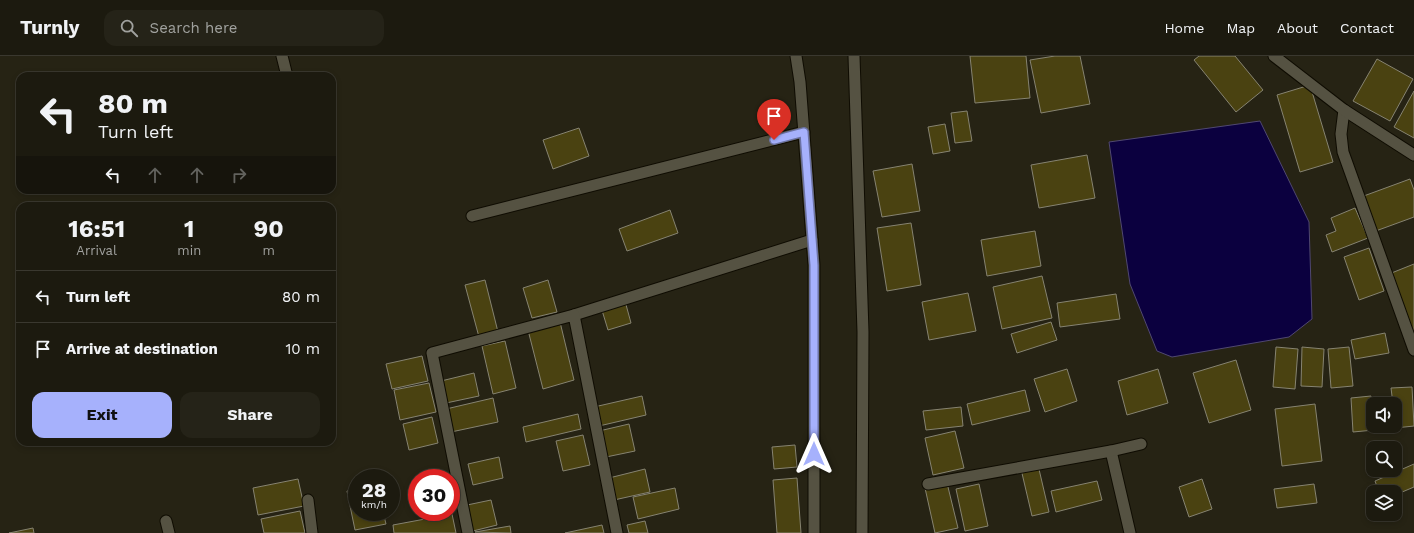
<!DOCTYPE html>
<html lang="en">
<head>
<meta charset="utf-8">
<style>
  :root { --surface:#1c1a0f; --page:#252318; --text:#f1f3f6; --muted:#a0a19e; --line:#3a382f; --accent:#a6b1fc }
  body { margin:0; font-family:"Work Sans",sans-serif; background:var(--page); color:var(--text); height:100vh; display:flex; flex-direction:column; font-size:15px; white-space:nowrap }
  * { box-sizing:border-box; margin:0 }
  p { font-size:13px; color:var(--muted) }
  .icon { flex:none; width:22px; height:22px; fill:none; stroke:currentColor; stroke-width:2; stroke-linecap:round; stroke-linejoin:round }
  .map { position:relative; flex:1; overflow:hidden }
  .drawer { position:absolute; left:16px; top:146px; width:320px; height:244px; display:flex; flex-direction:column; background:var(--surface); border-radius:12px; box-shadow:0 2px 6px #0003,0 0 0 1px var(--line) }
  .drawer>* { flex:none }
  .hud { position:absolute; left:16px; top:16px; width:320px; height:122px; border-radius:12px; box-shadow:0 2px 6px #0003,0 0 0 1px var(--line); background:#1c1a0f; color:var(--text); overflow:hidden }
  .fabs { position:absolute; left:1366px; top:341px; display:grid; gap:8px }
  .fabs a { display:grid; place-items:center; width:36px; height:36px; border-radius:8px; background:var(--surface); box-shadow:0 2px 6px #0003,0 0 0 1px var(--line); font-size:20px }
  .speed { position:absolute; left:348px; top:413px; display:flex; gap:8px; font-size:20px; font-weight:700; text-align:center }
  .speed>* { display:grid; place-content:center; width:52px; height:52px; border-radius:50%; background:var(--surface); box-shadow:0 2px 6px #0003,0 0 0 1px var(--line); line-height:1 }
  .speed small { font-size:10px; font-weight:400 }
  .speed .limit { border:6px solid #d22; background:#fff; color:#111 }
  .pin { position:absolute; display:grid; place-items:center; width:34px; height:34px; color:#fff; margin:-41px -17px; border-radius:50% 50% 50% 0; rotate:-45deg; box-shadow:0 0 4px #0007 }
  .pin .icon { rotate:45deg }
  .me { position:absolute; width:44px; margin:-22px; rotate:0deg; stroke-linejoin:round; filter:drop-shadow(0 0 3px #0008) }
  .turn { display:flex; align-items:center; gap:14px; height:84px; padding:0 16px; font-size:18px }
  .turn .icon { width:52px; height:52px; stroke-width:2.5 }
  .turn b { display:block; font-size:28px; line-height:34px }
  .lanes { display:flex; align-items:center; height:38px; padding:0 16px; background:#0003; justify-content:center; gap:20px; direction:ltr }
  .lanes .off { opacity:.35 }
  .eta { display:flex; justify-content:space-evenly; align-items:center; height:68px; text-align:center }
  .eta b { font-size:24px; font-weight:700; line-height:28px }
  .action { display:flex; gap:8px; margin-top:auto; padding:8px 16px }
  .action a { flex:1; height:46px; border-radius:12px; background:var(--accent); color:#111; font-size:16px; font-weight:700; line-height:46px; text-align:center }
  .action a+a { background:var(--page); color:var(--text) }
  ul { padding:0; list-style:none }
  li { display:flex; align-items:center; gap:12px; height:52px; padding:0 16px; border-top:1px solid var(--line) }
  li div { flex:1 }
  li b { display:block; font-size:15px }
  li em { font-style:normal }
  header { display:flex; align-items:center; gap:24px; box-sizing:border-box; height:56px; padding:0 20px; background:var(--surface); border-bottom:1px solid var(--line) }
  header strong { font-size:19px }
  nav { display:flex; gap:22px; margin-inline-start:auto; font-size:14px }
  .search { width:280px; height:36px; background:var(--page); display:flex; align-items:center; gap:10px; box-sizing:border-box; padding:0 14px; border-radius:12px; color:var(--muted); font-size:15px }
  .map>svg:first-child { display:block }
  .water { fill:#0b003f; stroke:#504871 }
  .building { fill:#4a4211; stroke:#868371 }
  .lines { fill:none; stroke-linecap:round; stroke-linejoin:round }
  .minor-casing { stroke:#0f0c02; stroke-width:13 }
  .tertiary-casing { stroke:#0f0c02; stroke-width:13 }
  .minor { stroke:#555242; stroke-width:11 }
  .tertiary { stroke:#555242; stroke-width:11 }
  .route-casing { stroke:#6c73a4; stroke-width:10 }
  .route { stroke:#a6b1fc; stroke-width:7 }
</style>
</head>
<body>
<header>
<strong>Turnly</strong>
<div class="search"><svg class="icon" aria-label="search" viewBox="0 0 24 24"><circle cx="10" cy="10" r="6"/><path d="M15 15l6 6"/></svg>Search here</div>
<nav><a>Home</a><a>Map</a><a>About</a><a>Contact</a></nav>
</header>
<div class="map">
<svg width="1414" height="477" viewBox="0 0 1414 477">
  <rect width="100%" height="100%" fill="#262314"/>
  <!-- water -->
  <path class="water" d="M 1260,65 L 1309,166 L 1312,263 L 1289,281 L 1172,301 L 1157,295 L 1130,228 L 1109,86 Z"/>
  <!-- building -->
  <g class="building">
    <path d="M 970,0 L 1026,0 L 1030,42 L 975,47 Z"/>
    <path d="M 1055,0 L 1080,0 L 1090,48 L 1041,57 L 1030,4 Z"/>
    <path d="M 1199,0 L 1235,0 L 1263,34 L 1236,56 L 1194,4 Z"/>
    <path d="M 1377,3 L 1413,23 L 1390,65 L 1353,45 Z"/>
    <path d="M 1310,29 L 1333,106 L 1300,116 L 1277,39 Z"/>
    <path d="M 1414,35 L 1414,82 L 1394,71 Z"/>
    <path d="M 967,55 L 972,85 L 955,87 L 951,57 Z"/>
    <path d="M 945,68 L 950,95 L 933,98 L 928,71 Z"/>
    <path d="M 579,72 L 589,100 L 553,113 L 543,84 Z"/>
    <path d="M 1087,99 L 1095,142 L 1039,152 L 1031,109 Z"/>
    <path d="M 912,108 L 920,155 L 882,161 L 873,115 Z"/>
    <path d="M 1410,123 L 1414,134 L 1414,161 L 1373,176 L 1361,141 Z"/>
    <path d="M 1355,152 L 1368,182 L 1332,196 L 1326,179 L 1336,175 L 1331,162 Z"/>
    <path d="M 670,154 L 678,177 L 627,195 L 619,173 Z"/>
    <path d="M 911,167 L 921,229 L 887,235 L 877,172 Z"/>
    <path d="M 1035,175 L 1041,210 L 987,220 L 981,184 Z"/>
    <path d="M 1369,192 L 1384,235 L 1359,244 L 1344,201 Z"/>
    <path d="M 1414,208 L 1414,281 L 1389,218 Z"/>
    <path d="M 1042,220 L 1052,262 L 1002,273 L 993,231 Z"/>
    <path d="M 485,224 L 498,276 L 479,281 L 465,229 Z"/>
    <path d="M 548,224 L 557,256 L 532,262 L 523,232 Z"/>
    <path d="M 968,237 L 976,275 L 929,284 L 922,246 Z"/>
    <path d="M 1116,238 L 1120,263 L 1060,271 L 1057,247 Z"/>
    <path d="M 625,245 L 631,267 L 608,274 L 601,251 Z"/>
    <path d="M 560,266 L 574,324 L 543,333 L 528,274 Z"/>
    <path d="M 1051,266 L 1057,284 L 1017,297 L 1011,278 Z"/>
    <path d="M 1385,277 L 1389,297 L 1355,303 L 1351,284 Z"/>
    <path d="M 505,285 L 516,332 L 493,338 L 482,290 Z"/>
    <path d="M 1276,291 L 1298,293 L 1295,333 L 1273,331 Z"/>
    <path d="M 1302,291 L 1324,293 L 1322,331 L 1301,330 Z"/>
    <path d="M 1349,291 L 1353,330 L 1331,332 L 1328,293 Z"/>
    <path d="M 422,300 L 428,325 L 392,333 L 386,308 Z"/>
    <path d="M 1236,304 L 1251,354 L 1209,367 L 1193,317 Z"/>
    <path d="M 1067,313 L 1077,345 L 1045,356 L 1034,323 Z"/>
    <path d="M 1158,313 L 1168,347 L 1127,359 L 1118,325 Z"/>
    <path d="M 474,317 L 479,340 L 446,347 L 441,325 Z"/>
    <path d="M 429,327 L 436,356 L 400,364 L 394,334 Z"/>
    <path d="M 1412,331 L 1414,370 L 1395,372 L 1395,348 L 1393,348 L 1391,332 Z"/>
    <path d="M 1025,334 L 1030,355 L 972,369 L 967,348 Z"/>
    <path d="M 642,340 L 646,359 L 599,370 L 594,351 Z"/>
    <path d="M 1371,340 L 1374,374 L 1353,376 L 1351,342 Z"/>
    <path d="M 493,342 L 498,366 L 451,376 L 446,353 Z"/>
    <path d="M 1315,348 L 1322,405 L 1282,410 L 1275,353 Z"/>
    <path d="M 961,351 L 963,370 L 926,374 L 923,355 Z"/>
    <path d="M 578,358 L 581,373 L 526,386 L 523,371 Z"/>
    <path d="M 432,361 L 438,387 L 409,394 L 403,368 Z"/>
    <path d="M 629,368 L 635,395 L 606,401 L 599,375 Z"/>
    <path d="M 955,375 L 964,412 L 933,419 L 925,382 Z"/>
    <path d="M 583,379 L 590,409 L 563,415 L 556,385 Z"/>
    <path d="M 795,389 L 797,411 L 774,413 L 772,391 Z"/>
    <path d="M 499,401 L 503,422 L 473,429 L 468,408 Z"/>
    <path d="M 1414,408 L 1414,431 L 1395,439 L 1395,436 L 1379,436 L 1375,425 Z"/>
    <path d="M 1038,409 L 1049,456 L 1032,460 L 1021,413 Z"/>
    <path d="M 645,413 L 650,436 L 614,444 L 609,422 Z"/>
    <path d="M 797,422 L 801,477 L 777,477 L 773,424 Z"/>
    <path d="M 298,423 L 304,450 L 258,459 L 253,432 Z"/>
    <path d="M 1202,423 L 1212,453 L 1189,461 L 1179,431 Z"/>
    <path d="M 1097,425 L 1102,444 L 1056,456 L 1051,435 Z"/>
    <path d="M 947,427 L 958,472 L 935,477 L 925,432 Z"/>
    <path d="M 979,428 L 988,470 L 965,475 L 956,433 Z"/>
    <path d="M 1314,428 L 1317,447 L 1277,452 L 1274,433 Z"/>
    <path d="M 675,432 L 679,453 L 638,463 L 633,441 Z"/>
    <path d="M 357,433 L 357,456 L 383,456 L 386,468 L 355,474 L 347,435 Z"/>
    <path d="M 491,444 L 497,469 L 473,475 L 467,449 Z"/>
    <path d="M 300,455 L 305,477 L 264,477 L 261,463 Z"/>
    <path d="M 452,458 L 456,477 L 394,477 L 393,469 Z"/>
    <path d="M 645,465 L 648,477 L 629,477 L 627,469 Z"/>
    <path d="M 602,469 L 604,477 L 565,477 Z"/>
    <path d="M 510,470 L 511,477 L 475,476 Z"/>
    <path d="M 33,472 L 34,477 L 9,477 Z"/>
  </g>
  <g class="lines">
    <!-- minor casing -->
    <g class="minor-casing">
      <g id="minor">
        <path d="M 282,0 L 287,20"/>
        <path d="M 796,0 L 800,26 L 814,209 L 814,477"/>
        <path d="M 854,0 L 863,276 L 862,477"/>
        <path d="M 1344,54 L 1341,78 L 1343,96 L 1414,294"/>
        <path d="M 472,160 L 804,76"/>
        <path d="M 574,259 L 812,184"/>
        <path d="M 1111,395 L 1130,477"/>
        <path d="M 928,428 L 1111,395 L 1141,388"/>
        <path d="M 308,444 L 312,477"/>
        <path d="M 166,465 L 169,477"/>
        <path d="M 468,477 L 432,297 L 574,259 L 617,477"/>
      </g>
    </g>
    <!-- tertiary casing -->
    <g class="tertiary-casing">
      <path id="tertiary" d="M 1274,0 L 1344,54 L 1414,99"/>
    </g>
    <!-- minor -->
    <use href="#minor" class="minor"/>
    <!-- tertiary -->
    <use href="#tertiary" class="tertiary"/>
  </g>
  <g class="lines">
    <!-- route casing -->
    <g class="route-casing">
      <path id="route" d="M 774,84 L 804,76 L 814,209 L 814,398"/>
    </g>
    <!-- route -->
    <use href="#route" class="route"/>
  </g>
</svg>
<div class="fabs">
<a><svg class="icon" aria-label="sound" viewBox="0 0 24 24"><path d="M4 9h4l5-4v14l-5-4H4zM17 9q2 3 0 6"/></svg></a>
<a><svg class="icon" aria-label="search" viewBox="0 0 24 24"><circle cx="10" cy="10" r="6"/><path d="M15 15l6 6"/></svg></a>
<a><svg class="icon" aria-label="layers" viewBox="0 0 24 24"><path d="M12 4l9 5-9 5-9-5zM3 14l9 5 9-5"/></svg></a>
</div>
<div class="speed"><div>28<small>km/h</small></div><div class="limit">30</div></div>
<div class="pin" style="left:774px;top:84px;background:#d93025"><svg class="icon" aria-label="arrive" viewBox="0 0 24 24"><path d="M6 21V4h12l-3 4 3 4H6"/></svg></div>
<svg class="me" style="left:814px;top:398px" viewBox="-20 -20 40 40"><path d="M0-17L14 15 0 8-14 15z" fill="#a6b1fc" stroke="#fff" stroke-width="4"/></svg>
<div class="hud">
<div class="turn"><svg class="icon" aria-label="left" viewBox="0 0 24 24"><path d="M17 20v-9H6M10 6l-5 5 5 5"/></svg><div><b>80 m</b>Turn left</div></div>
<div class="lanes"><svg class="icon" aria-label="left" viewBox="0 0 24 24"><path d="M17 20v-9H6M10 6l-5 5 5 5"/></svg><svg class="icon off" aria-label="ahead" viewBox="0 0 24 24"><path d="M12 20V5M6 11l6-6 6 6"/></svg><svg class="icon off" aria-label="ahead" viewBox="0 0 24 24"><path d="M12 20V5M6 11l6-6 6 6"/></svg><svg class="icon off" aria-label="right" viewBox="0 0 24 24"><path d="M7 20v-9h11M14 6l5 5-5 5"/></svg></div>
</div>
<section class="drawer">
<div class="eta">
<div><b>16:51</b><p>Arrival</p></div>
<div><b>1</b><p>min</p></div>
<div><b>90</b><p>m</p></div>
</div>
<ul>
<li><svg class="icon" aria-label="left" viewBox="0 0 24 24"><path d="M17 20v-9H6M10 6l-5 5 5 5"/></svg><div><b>Turn left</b></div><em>80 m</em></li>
<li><svg class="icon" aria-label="arrive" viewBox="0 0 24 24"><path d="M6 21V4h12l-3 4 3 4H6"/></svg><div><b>Arrive at destination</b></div><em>10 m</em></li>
</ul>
<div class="action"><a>Exit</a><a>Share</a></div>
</section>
</div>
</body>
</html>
